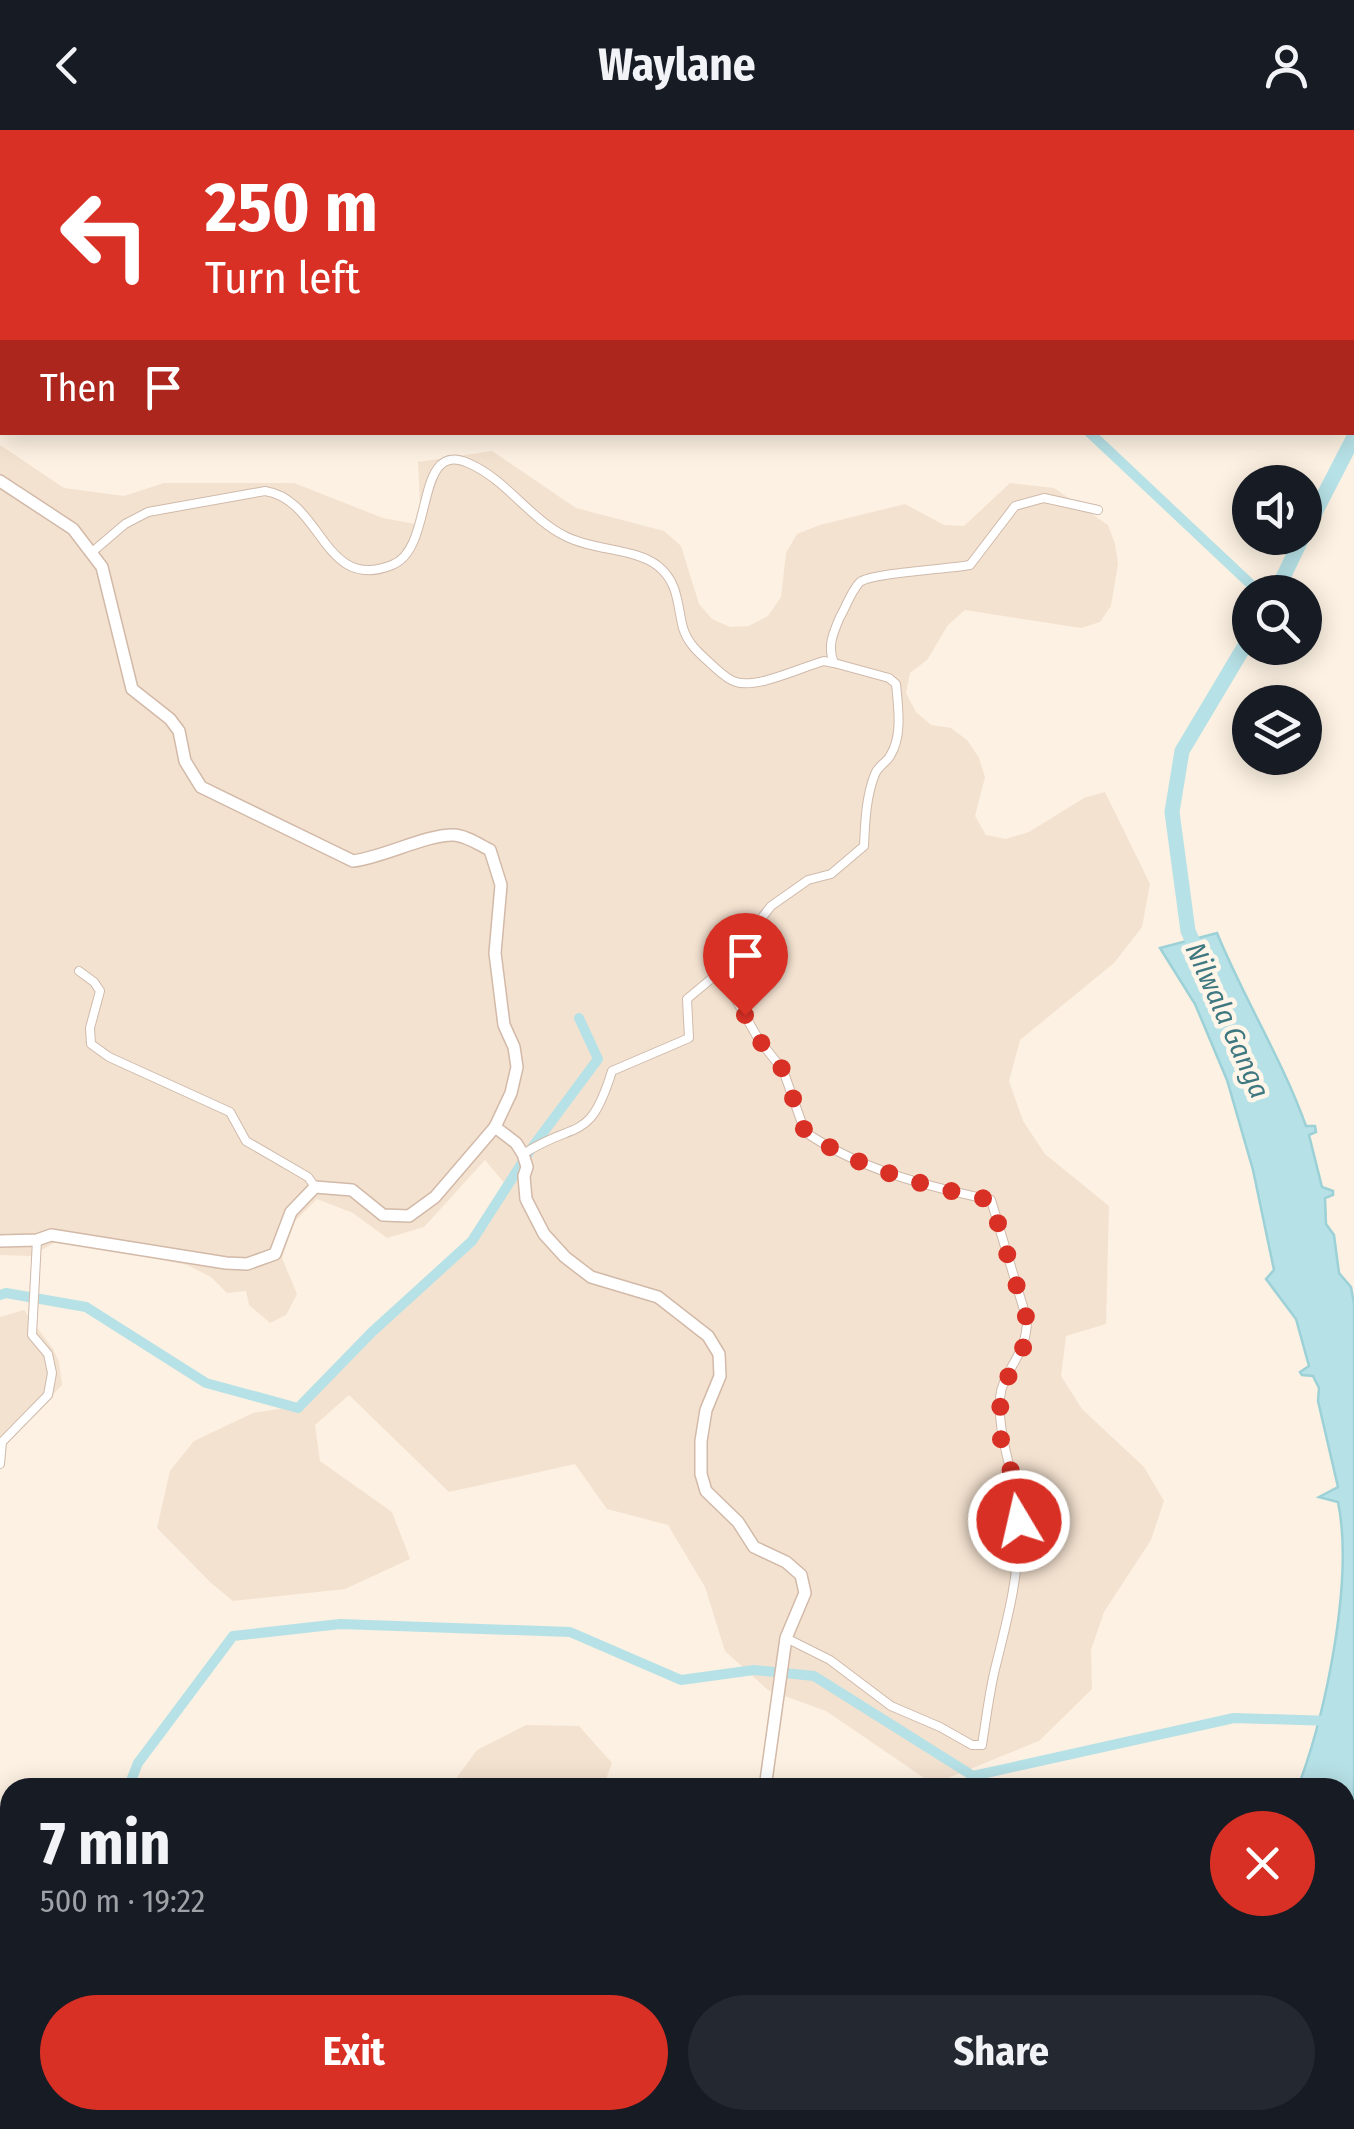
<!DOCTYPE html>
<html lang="en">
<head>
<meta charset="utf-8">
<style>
  :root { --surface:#171b24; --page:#242831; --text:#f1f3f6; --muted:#9ea1a6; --accent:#d93025 }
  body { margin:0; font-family:"Fira Sans Condensed",sans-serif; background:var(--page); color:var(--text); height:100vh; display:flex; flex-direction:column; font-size:38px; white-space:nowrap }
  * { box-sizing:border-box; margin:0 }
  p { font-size:32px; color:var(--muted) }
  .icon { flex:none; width:55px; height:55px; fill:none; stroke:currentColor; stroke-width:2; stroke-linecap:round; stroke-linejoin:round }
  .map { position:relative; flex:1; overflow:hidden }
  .side { position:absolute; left:0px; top:1648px; width:1355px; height:352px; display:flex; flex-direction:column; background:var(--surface); border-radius:30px 30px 0 0; box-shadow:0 5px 25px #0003 }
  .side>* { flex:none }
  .top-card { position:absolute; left:0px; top:0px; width:1355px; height:305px; box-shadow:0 5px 25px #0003; background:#d93025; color:#fff; overflow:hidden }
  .buttons { position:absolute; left:1232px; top:335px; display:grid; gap:20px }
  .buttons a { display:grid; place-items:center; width:90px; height:90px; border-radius:50%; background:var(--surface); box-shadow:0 5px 25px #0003; font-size:50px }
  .pin { position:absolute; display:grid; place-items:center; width:85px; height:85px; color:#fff; margin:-102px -42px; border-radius:50% 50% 50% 0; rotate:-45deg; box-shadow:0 0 10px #0007 }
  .pin .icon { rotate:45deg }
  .me { position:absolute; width:110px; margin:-55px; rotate:351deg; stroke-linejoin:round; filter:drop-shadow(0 0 8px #0008) }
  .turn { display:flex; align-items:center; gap:35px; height:210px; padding:0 40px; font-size:45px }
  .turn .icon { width:130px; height:130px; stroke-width:2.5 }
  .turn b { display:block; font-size:70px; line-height:85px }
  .then { display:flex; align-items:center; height:95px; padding:0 40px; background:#0003; gap:20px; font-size:38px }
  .round { display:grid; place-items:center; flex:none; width:105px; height:105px; border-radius:52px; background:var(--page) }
  .overview { display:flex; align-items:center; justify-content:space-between; height:170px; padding:0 40px }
  h1 { font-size:60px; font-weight:700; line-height:75px }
  .button { display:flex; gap:20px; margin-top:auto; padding:20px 40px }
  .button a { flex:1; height:115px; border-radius:60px; background:var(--accent); color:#fff; font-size:40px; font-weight:700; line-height:115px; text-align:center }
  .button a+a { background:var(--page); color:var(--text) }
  header { display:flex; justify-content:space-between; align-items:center; height:130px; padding:0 40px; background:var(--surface); font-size:45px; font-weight:700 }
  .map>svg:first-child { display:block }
  .residential { fill:#f4e2d0 }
  .water { fill:#b6e1e6; stroke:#9cd1d7; stroke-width:2.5 }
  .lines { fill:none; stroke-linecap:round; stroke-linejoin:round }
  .canal { stroke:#b6e1e6; stroke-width:10 }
  .river { stroke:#b6e1e6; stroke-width:15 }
  .street-casing { stroke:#cfbaab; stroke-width:10 }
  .secondary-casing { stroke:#d2b9a8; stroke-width:14 }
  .highway-casing { stroke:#d8d0cc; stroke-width:18 }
  .street { stroke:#fff; stroke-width:8 }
  .secondary { stroke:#fff; stroke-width:11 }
  .highway { stroke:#f7ad98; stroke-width:15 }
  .highway-bridge-casing { stroke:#d8d0cc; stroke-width:18; stroke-linecap:butt }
  .highway-bridge { stroke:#f7ad98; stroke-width:15 }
  .route { stroke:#d93025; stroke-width:18; stroke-dasharray:0 32.4 }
  .labels { text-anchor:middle; stroke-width:9; stroke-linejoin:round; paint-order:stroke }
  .water-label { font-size:28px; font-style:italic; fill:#3f7880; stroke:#fff5e8 }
</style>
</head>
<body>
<header><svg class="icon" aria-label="back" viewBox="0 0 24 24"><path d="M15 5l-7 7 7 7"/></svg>Waylane<svg class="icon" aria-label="person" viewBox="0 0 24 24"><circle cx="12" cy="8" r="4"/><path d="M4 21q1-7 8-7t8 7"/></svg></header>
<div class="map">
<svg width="1354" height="1999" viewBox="0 0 1354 1999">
  <rect width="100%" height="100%" fill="#fcf1e2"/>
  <!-- residential -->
  <g class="residential">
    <path d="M 0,0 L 210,0 L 2,2 L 0,108 Z"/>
    <path d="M 0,315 L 64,358 L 124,366 L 164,353 L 294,353 L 383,388 L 421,395 L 418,332 L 492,321 L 576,378 L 664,401 L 681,416 L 699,474 L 712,489 L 730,497 L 749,496 L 768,486 L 781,467 L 786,423 L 797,404 L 820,395 L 905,374 L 944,395 L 964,396 L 1010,353 L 1054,358 L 1108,395 L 1115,414 L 1118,434 L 1111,476 L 1100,492 L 1081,498 L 965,480 L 948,495 L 927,530 L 910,543 L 906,563 L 916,582 L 931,595 L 951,598 L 967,610 L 979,628 L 985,647 L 975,686 L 986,705 L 1006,709 L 1029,702 L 1084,668 L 1105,662 L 1150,754 L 1142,797 L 1114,833 L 1020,910 L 1009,951 L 1023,991 L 1045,1024 L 1109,1076 L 1106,1194 L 1066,1206 L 1061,1246 L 1082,1279 L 1144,1337 L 1164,1371 L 1151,1410 L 1104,1482 L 1091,1520 L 1092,1559 L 1039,1611 L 933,1654 L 826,1581 L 768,1560 L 725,1521 L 705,1457 L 668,1395 L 607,1379 L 575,1334 L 449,1362 L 349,1265 L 315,1295 L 320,1331 L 392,1382 L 410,1429 L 345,1459 L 233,1471 L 211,1453 L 157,1398 L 170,1341 L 194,1311 L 253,1283 L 298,1276 L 370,1200 L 467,1109 L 505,1054 L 485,1030 L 424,1097 L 387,1108 L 353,1083 L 317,1069 L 294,1092 L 282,1128 L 297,1164 L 286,1185 L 270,1193 L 249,1175 L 246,1161 L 227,1163 L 211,1147 L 187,1135 L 62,1109 L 30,1126 L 0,1125 Z"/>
    <path d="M 24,1180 L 53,1219 L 59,1232 L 62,1255 L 0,1321 L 0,1187 Z"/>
    <path d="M 526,1595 L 579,1596 L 612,1633 L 603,1657 L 450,1657 L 477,1620 Z"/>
    <path d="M 243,1990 L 381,1990 L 378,1999 L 247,1999 Z"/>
    <path d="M 546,1990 L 861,1990 L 866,1999 L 532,1999 Z"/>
    <path d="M 1098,1990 L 1298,1990 L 1305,1999 L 1073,1999 Z"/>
  </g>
  <!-- water -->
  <g class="water">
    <path d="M 1217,803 C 1244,869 1282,929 1306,996 L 1315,996 L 1316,1002 L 1309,1005 L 1322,1057 L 1333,1061 L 1333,1065 L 1325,1068 L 1326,1094 L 1334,1105 L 1339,1143 L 1351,1157 L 1354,1174 L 1354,1696 L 1345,1719 L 1345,1658 L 1298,1657 C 1326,1583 1354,1449 1338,1372 L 1319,1367 L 1338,1357 L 1318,1271 L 1319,1258 L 1313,1246 L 1302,1245 L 1300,1242 L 1309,1236 L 1296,1189 L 1266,1149 L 1274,1140 L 1253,1040 L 1227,950 L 1195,874 L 1160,818 Z"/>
    <path d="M 1345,1950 L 1354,1962 L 1354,1999 L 1315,1999 L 1309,1990 L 1345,1990 Z"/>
  </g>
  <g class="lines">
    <!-- canal -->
    <g class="canal">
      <path d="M 843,0 L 847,2"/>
      <path d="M 490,2 L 497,0"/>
      <path d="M 0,114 L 2,113"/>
      <path d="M 1089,302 L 1259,462"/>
      <path d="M 0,1165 L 6,1163 L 86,1177 L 206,1253 L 298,1278 L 372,1202 L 472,1111 L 531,1019 L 598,929 L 579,888"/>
      <path d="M 128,1658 L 138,1633 L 233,1506 L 340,1494 L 570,1502 L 681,1550 L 754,1540 L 814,1546 L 973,1646 L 1234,1588 L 1332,1591"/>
      <path d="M 0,1699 L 10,1698"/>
    </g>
    <!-- river -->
    <g class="river">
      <path d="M 1305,402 L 1354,307"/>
      <path d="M 1276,462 L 1302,408"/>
      <path d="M 1199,825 L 1188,801 L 1172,682 L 1182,621 L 1250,507"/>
    </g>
    <!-- street casing -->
    <g class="street-casing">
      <g id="street">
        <path d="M 199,2 L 200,0"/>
        <path d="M 91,423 L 125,394 L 148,382 L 265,361 C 323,370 323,463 392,435 C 436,418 413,309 468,333 C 506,349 529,388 565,406 C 594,421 635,418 658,436 C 679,453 677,475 683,498 C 688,514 699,523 711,534 C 718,540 726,549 736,552 C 757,559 802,537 824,531 L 834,533"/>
        <path d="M 79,841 L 94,852 L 100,861 L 90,898 L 91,914 L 109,927 L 230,982 L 246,1011 L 308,1047 L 315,1057"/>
        <path d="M 523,1024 C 577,989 589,1015 612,941 L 689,908 L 687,869 L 723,839 L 729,830"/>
        <path d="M 0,1334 L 2,1312 L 48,1265 L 52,1243 L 48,1224 L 32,1205 L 37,1110"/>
        <path d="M 786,1508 L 830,1530 L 891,1576 L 940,1597 L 972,1615 L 982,1615 C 986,1590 989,1564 995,1539 C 1007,1491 1019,1447 1019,1396 C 1019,1351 997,1313 1000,1268 C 1002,1241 1027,1226 1027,1190 L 991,1070 C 926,1056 861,1040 805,1002 L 783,940 L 759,910 L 731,861 L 729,830 L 771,776 L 808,750 L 831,744 L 864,716 C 865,693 866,666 875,644 C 878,636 886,633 890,626 C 903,606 898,576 896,554 L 889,548 L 834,533 C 827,517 833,503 840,487 C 846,477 851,461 860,452 C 871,443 949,439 970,435 L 1015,376 L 1044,368 L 1098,380"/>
        <path d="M 0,1778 L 10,1780"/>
        <path d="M 269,1990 L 271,1999"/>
      </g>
    </g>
    <!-- secondary casing -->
    <g class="secondary-casing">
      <g id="secondary">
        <path d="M 0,90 L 2,91"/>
        <path d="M 0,351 L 73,399 L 102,437 L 132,559 L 170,589 L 179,601 L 185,631 L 201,657 L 353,731 C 385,727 424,705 453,705 C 465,705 480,715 490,720 L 501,755 L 495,823 L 504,895 L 514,917 L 517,937 L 511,963 L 495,997 L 516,1013 L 523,1024 L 527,1037 L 524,1046 L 526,1069 L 544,1104 L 565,1127 L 591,1147 L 658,1167 L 708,1206 L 719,1224 L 720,1246 L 706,1280 L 701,1311 L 701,1344 L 706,1361 L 738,1392 L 754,1417 L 786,1432 L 801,1445 L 805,1463 L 786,1508 L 765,1658"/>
        <path d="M 0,1111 L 37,1110 L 51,1105 L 226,1133 L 247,1134 L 275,1124 L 291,1082 L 315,1057 L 352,1060 L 383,1085 L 409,1086 L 435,1067 L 495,997"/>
        <path d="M 815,1999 L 816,1990"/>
      </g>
    </g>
    <!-- highway casing -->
    <g class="highway-casing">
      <g id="highway">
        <path d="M 1339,2 L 1350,0"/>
        <path d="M 1352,24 L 1354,23"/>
        <path d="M 0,173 L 2,173"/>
      </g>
    </g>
    <!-- street -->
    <use href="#street" class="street"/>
    <!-- secondary -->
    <use href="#secondary" class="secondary"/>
    <!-- highway -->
    <use href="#highway" class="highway"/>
    <!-- highway-bridge casing -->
    <g class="highway-bridge-casing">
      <path id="highway-bridge" d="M 0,191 L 2,191"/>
    </g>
    <!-- highway-bridge -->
    <use href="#highway-bridge" class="highway-bridge"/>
  </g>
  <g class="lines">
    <!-- route -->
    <path class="route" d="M 745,885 L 759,910 L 783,940 L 805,1002 C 861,1040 926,1056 991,1070 L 1027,1190 L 1027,1210 L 1000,1263 L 1001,1310 L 1015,1354 L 1019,1391"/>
  </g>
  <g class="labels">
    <!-- water labels -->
    <g class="water-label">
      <text transform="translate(1228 890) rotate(66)" y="10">Nilwala Ganga</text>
    </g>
  </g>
</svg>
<div class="buttons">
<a><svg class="icon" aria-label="sound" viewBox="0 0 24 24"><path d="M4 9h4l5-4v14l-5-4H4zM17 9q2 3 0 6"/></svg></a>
<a><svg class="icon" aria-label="search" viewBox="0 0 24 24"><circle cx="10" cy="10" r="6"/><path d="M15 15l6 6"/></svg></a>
<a><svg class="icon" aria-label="layers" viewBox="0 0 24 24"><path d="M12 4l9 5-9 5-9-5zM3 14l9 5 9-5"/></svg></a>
</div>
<div class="pin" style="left:745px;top:885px;background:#d93025"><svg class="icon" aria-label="arrive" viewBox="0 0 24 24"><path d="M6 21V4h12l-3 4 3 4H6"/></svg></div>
<svg class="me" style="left:1019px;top:1391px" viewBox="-20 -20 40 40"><circle r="17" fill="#d93025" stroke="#fff" stroke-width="3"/><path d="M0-11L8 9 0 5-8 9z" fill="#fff"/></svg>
<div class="top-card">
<div class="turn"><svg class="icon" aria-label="left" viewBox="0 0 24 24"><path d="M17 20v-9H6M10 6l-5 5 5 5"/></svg><div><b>250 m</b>Turn left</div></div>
<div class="then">Then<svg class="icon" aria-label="arrive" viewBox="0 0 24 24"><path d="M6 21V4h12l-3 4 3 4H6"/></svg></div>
</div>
<section class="side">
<div class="overview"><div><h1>7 min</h1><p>500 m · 19:22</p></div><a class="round" style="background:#d93025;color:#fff"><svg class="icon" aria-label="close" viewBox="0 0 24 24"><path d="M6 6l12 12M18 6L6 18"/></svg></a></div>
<div class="button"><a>Exit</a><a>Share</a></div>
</section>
</div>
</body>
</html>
